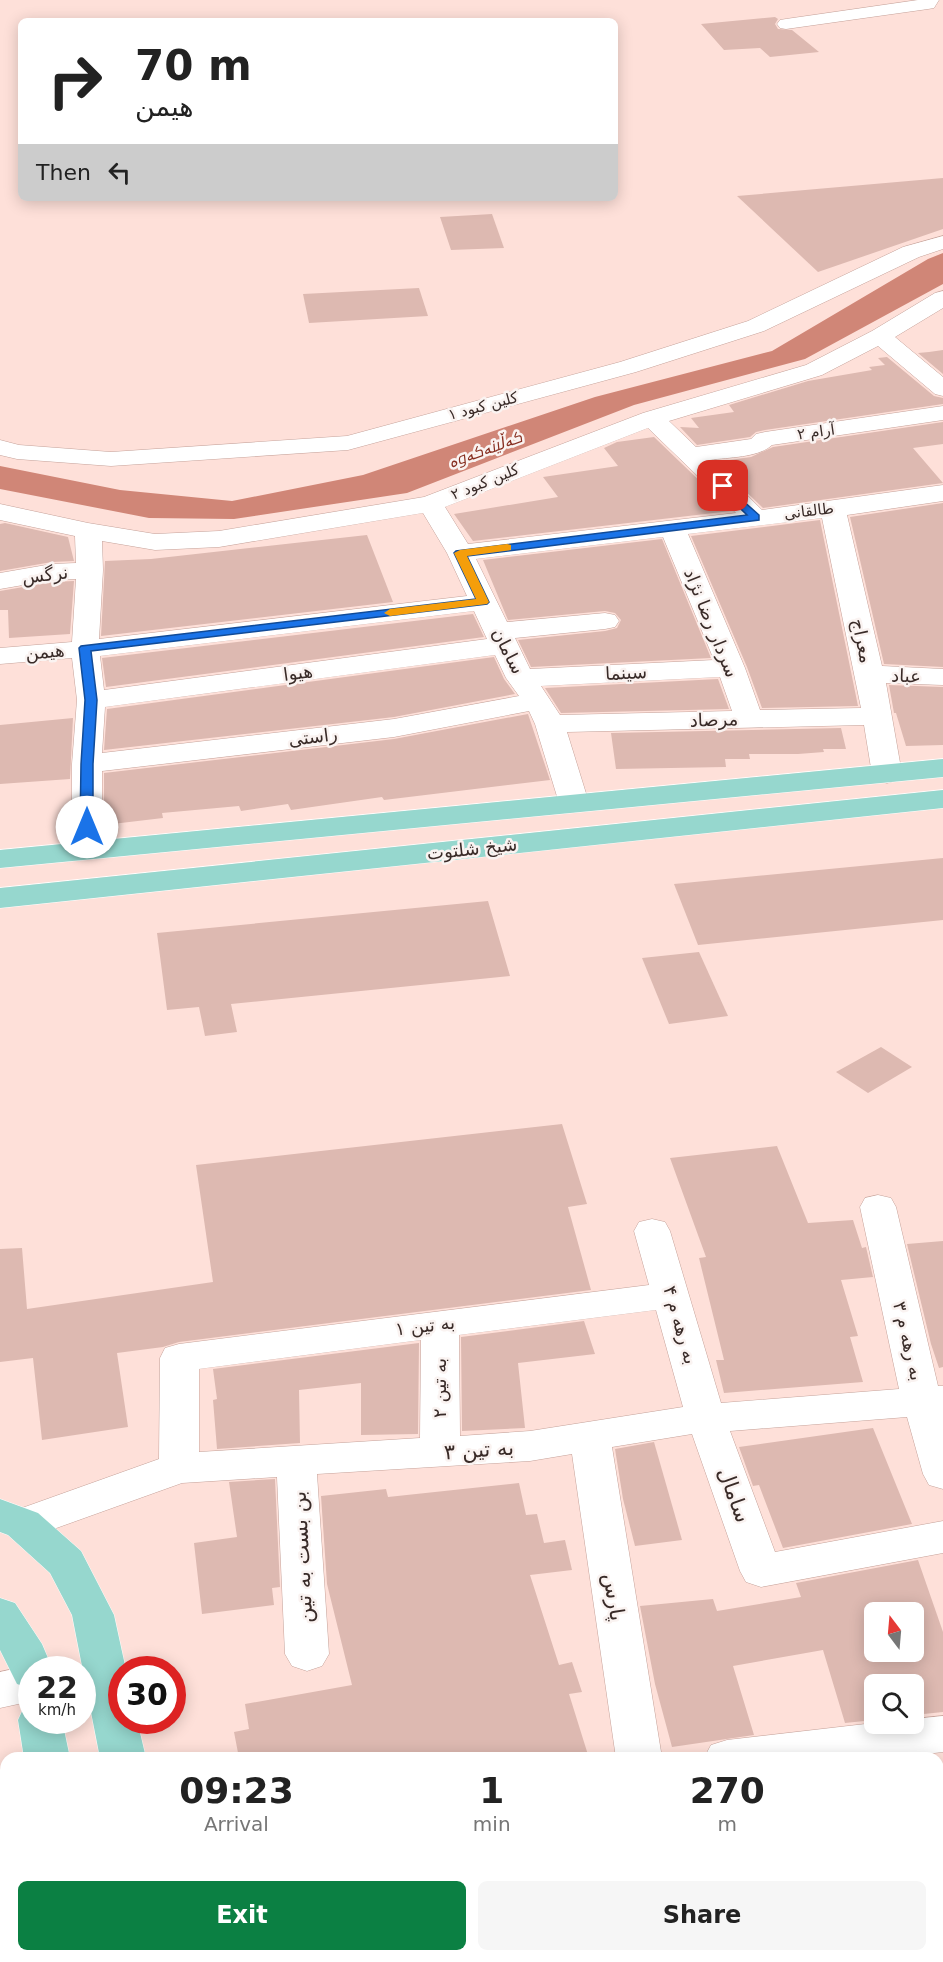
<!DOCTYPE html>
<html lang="en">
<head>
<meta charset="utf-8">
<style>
  :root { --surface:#fff; --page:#f6f6f6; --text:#222; --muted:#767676; --accent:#0b8043 }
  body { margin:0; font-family:"DejaVu Sans",Cairo,sans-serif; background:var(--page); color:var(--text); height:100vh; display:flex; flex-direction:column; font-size:22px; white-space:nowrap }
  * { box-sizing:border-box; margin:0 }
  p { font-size:20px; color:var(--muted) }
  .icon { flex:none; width:33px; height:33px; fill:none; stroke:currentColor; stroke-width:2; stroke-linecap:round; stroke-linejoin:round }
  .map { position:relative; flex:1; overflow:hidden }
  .sheet { position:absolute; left:0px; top:1752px; width:944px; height:210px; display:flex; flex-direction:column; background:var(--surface); border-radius:18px 18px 0 0; box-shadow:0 3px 15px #0003 }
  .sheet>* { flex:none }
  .banner { position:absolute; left:18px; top:18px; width:600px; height:183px; border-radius:9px; box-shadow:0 3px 15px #0003; background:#fff; color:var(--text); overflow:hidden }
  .needle { width:39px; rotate:344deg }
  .fabs { position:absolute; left:864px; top:1602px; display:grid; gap:12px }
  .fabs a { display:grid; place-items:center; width:60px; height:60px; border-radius:9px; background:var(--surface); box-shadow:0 3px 15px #0003; font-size:30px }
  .speed { position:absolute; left:18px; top:1656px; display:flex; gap:12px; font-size:30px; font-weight:700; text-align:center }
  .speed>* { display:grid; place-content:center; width:78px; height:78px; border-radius:50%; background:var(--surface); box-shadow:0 3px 15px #0003; line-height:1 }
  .speed small { font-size:15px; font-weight:400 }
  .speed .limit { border:9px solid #d22; background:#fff; color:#111 }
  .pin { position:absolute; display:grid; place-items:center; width:51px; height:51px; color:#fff; margin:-26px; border-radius:12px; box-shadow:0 3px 9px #0006 }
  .me { position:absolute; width:66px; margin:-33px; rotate:0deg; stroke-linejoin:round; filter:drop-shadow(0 0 4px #0008) }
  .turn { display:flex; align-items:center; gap:21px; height:126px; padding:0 18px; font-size:27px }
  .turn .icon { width:78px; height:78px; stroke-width:2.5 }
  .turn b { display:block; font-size:42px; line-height:51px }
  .then { display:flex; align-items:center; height:57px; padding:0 18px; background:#0003; gap:12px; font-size:22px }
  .eta { display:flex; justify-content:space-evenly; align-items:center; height:102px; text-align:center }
  .eta b { font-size:36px; font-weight:800; line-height:42px }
  .button { display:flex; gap:12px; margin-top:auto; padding:12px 18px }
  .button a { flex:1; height:69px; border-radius:9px; background:var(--accent); color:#fff; font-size:24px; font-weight:800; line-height:69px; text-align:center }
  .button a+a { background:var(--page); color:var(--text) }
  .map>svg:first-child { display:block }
  .water { fill:#d08677 }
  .building { fill:#ddb9b1; fill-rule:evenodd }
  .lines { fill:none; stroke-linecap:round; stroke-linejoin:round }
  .minor-casing { stroke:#c5a29a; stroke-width:1 }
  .major-casing { stroke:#fff; stroke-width:1 }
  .minor { fill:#fff; fill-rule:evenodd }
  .major { fill:#96d7ce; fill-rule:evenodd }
  .route { fill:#1a73e8; stroke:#114b97; stroke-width:1.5 }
  .slow { fill:#f59e0b }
  .labels { text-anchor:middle; stroke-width:5; stroke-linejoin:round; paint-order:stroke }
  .far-street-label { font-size:15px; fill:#392b28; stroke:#faf3f1 }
  .far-water-label { font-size:16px; font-style:italic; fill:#872e20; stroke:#faf3f1 }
  .street-label { font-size:18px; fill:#392b28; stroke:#faf3f1 }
  .near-street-label { font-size:21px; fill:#392b28; stroke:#faf3f1 }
</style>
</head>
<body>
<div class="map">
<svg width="943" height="1962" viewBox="0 0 943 1962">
  <rect width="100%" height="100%" fill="#fee0d9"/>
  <!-- water -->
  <path class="water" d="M 943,253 L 943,284 L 805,359 L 634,405 L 407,493 L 234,519 L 149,518 L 0,489 L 0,466 L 120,490 L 232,501 L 363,475 L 595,397 L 772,351 L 928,259 Z"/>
  <!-- building -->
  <g class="building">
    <path d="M 775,17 L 778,19 L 775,24 L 778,29 L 792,30 L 819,52 L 770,57 L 760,48 L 724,50 L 701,24 Z"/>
    <path d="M 943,178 L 943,229 L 818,272 L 737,196 Z"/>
    <path d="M 492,214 L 504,248 L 451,250 L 440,217 Z"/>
    <path d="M 419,288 L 428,316 L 309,323 L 303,294 Z"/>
    <path d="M 943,350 L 943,374 L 918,353 L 929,352 Z"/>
    <path d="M 887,357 L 934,396 L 943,398 L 943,404 L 765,430 L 756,432 L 750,437 L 697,445 L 680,427 L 699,428 L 691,418 L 734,412 L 729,405 L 808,381 L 872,370 L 869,367 L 885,365 L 878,358 Z"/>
    <path d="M 943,422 L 943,444 L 913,448 L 943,483 L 763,508 L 715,462 L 751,457 L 773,447 Z"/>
    <path d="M 654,437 L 731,511 L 473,541 L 454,514 L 558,497 L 543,477 L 618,466 L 604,448 L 617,442 Z"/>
    <path d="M 943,503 L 943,667 L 884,664 L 850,517 Z"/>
    <path d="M 820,520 L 858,706 L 762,708 L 747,667 L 691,536 Z"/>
    <path d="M 5,523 L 68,537 L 74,561 L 52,562 L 0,571 L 0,524 Z"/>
    <path d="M 367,535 L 393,602 L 101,636 L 105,561 L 151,559 Z"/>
    <path d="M 662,539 L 711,658 L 531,667 L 518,640 L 605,631 L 617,628 L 621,620 L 615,613 L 605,611 L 508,620 L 483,560 Z"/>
    <path d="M 74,581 L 70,634 L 9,638 L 8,610 L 0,610 L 0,591 L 52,582 Z"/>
    <path d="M 473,614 L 484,637 L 106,687 L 102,658 Z"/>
    <path d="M 494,657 L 504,679 L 515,694 L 394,717 L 104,750 L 107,709 Z"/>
    <path d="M 718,679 L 729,709 L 561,713 L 545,688 Z"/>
    <path d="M 889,685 L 943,687 L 943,745 L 906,746 L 896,713 L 894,713 Z"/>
    <path d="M 528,714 L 550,780 L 384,800 L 382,797 L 291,810 L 288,804 L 241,811 L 239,806 L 162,813 L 163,818 L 104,825 L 104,773 L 394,739 Z"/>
    <path d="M 73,718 L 70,779 L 0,784 L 0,725 Z"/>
    <path d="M 841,728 L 846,749 L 823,749 L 824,752 L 798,754 L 749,754 L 750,759 L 725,759 L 726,767 L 616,769 L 611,733 Z"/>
    <path d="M 943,858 L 943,920 L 698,945 L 674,884 Z"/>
    <path d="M 488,901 L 510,976 L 231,1004 L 237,1032 L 205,1036 L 199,1007 L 167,1010 L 157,933 Z"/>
    <path d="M 699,952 L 728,1016 L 669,1024 L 642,958 Z"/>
    <path d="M 881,1047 L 912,1067 L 868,1093 L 836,1072 Z"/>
    <path d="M 562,1124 L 587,1204 L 568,1207 L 591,1290 L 179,1342 L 163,1347 L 117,1353 L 128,1427 L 42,1440 L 33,1358 L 0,1362 L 0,1249 L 22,1248 L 27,1309 L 213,1282 L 196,1165 Z"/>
    <path d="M 777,1146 L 808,1223 L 853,1220 L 862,1248 L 866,1247 L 873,1277 L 841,1280 L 858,1336 L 850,1337 L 863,1382 L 724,1393 L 716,1360 L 724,1360 L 699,1258 L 706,1257 L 670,1158 Z"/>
    <path d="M 943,1241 L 943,1367 L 939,1368 L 931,1344 L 907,1244 Z"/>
    <path d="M 584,1321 L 595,1354 L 518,1363 L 525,1428 L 462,1431 L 461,1337 Z"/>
    <path d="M 419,1343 L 418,1434 L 361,1435 L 361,1383 L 299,1390 L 300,1443 L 217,1449 L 213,1400 L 217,1399 L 213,1369 Z"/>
    <path d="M 873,1428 L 912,1524 L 783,1548 L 759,1485 L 753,1486 L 739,1447 Z"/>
    <path d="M 654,1442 L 682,1540 L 635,1546 L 623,1499 L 615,1449 Z"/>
    <path d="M 275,1479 L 280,1587 L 272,1588 L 274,1605 L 202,1614 L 194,1543 L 237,1537 L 229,1482 Z"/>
    <path d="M 519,1483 L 526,1515 L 537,1514 L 544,1543 L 565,1540 L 572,1570 L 530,1575 L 559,1665 L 572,1662 L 582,1692 L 569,1694 L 589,1758 L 239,1758 L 234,1732 L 249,1729 L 245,1704 L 352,1685 L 327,1584 L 321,1496 L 386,1489 L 388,1497 Z"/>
    <path d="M 918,1560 L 943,1632 L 943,1712 L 914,1715 L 914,1684 L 874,1684 L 874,1720 L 845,1723 L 823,1650 L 733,1666 L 754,1735 L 672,1747 L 655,1684 L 640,1606 L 713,1599 L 717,1611 L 801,1597 L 796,1583 ZM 874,1612 L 914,1612 L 914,1652 L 874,1652 Z"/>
  </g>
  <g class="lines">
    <!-- minor casing -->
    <g class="minor-casing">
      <g id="minor">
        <path d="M 918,0 L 939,0 L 934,8 L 928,9 L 786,29 L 780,28 L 777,24 L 780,20 L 786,19 Z"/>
        <path d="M 943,236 L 943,249 L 919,257 L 764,331 L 636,372 L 348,450 L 111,466 L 17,459 L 0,455 L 0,440 L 19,445 L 111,452 L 347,436 L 620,362 L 748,321 L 903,247 Z"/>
        <path d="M 943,291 L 943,308 L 895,337 L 943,377 L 943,396 L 935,394 L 878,346 L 822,375 L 669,421 L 696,447 L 751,439 L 756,434 L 765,432 L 943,406 L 943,420 L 772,445 C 758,458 728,457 710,460 L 762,510 L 943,485 L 943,501 L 847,515 L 882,666 L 943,669 L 943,685 L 886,683 L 902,774 L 898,780 L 887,783 L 876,780 L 872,774 L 864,725 L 567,732 L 589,803 L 585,809 L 574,812 L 563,809 L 559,803 L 535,724 L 529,711 L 394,737 L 102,771 L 102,849 L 98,856 L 87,858 L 76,856 L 72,849 L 72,764 L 77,700 L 72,658 L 0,664 L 0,648 L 72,642 L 76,579 L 52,580 L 0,589 L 0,573 L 52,564 L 76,563 L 75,536 L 0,520 L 0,504 L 88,523 L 155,534 L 219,531 L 424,497 L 643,413 L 806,365 L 872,331 L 935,293 ZM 648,428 L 736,513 L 468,544 L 445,507 ZM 423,513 L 447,553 L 467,596 L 99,639 L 103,570 L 102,541 L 155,550 L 219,547 ZM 822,518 L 861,708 L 760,710 L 745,668 L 688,534 ZM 663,537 L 714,660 L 530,669 L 515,638 L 605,629 L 615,627 L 619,621 L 615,615 L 605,613 L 507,622 L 476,559 ZM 474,611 L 487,639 L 104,690 L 100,656 ZM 495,655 L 506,678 L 519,696 L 394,719 L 102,753 L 105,707 ZM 720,677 L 732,711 L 560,715 L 541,686 Z"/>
        <path d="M 878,1195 L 891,1198 L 896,1207 L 938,1386 L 943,1386 L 943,1489 L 929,1485 L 923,1474 L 907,1417 L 730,1431 L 775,1552 L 943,1521 L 943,1553 L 761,1587 L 746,1582 L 740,1571 L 692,1434 L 612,1447 L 662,1758 L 616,1758 L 572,1454 L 530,1461 L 317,1474 L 329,1654 L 322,1666 L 307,1671 L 292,1666 L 285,1654 L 277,1477 L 182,1483 L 23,1540 L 8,1535 L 2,1524 L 8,1513 L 159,1459 L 160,1358 L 165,1348 L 179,1344 L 649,1285 L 634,1231 L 639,1222 L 652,1219 L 665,1222 L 670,1231 L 721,1403 L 899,1389 L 860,1207 L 865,1198 ZM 656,1310 L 683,1407 L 530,1431 L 460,1436 L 459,1335 ZM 421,1340 L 420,1438 L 199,1452 L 199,1369 Z"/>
        <path d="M 32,1665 L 44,1670 L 32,1670 L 32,1701 L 0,1708 L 0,1672 Z"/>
        <path d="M 943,1716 L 943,1752 L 891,1758 L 704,1758 L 711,1745 L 727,1740 L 874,1723 L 914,1724 L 914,1719 Z"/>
        <path d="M 436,1956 L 484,1956 L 485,1962 L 437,1962 Z"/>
        <rect x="632" y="1956" width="48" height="6"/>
      </g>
    </g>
    <!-- major casing -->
    <g class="major-casing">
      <g id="major">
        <path d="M 943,759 L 943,777 L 0,868 L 0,850 Z"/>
        <path d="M 943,790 L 943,808 L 0,908 L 0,888 Z"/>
        <path d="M 0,1499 L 38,1513 L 81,1551 L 114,1615 L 126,1670 L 122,1670 L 122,1720 L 137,1720 L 146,1758 L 100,1758 L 72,1615 L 50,1573 L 8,1535 L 0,1532 Z"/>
        <path d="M 0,1598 L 15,1603 L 42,1644 L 53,1670 L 32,1670 L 32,1689 L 17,1684 L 0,1650 Z"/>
        <path d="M 32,1705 L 32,1720 L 62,1720 L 70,1758 L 24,1758 L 18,1720 L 24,1707 Z"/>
        <path d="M 48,1956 L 96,1956 L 97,1962 L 49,1962 Z"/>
        <path d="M 133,1956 L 181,1956 L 182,1962 L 134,1962 Z"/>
      </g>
    </g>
    <!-- minor -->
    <use href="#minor" class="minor"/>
    <!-- major -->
    <use href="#major" class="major"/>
  </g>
  <!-- route -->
  <path class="route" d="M 723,483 L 759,515 L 759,520 L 467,556 L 489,602 L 487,604 L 91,651 L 97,700 L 93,764 L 93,827 L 87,831 L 80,827 L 81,764 L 85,700 L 79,648 L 81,646 L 476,599 L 454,553 L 456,551 L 747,515 L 719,488 L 719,484 Z"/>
  <!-- slow -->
  <path class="slow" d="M 507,544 L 511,545 L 511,550 L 467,556 L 489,602 L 487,604 L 390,616 L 384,613 L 390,609 L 476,599 L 454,553 L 460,550 Z"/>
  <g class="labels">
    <!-- far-street labels -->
    <g class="far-street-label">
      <text transform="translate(483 406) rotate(-15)" y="5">کلین کبود ۱</text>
      <text transform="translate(816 432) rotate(-8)" y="5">آرام ۲</text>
      <text transform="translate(485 482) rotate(-22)" y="5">کلین کبود ۲</text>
      <text transform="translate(809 511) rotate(-7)" y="5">طالقانی</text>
    </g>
    <!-- far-water labels -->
    <g class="far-water-label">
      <text transform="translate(485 449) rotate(-20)" y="6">کەڵینەکەوە</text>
    </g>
    <!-- street labels -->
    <g class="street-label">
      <text transform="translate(45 575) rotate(-7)" y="6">نرگس</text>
      <text transform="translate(711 623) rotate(68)" y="6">سردار رضا نژاد</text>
      <text transform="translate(862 641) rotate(78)" y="6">معراج</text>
      <text transform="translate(508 651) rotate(63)" y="6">سامان</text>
      <text transform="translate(45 652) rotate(-5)" y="6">هیمن</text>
      <text transform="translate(298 673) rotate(-8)" y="6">هیوا</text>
      <text transform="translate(626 673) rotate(-3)" y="6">سینما</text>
      <text transform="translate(906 676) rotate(2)" y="6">عباد</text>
      <text transform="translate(714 720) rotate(-2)" y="6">مرصاد</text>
      <text transform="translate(313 737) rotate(-7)" y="6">راستی</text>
      <text transform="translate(472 849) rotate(-6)" y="6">شیخ شلتوت</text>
      <text transform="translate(680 1325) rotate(74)" y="6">به رهه م ۴</text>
      <text transform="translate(425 1326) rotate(-7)" y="6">به تین ۱</text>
      <text transform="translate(908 1341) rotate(77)" y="6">به رهه م ۳</text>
      <text transform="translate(440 1388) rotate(-90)" y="6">به تین ۲</text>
    </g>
    <!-- near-street labels -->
    <g class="near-street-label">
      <text transform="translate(479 1450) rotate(-4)" y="7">به تین ۳</text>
      <text transform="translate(734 1495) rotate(70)" y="7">سامال</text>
      <text transform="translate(302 1557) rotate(-93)" y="7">بن بست به تین</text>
      <text transform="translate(614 1597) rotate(81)" y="7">پارس</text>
    </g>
  </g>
</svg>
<div class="fabs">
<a><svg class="needle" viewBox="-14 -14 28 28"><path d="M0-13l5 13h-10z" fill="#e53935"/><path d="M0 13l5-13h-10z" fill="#767676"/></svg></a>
<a><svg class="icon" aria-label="search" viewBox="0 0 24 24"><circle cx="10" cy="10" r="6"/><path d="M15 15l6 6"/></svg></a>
</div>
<div class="speed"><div>22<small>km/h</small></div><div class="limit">30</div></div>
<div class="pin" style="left:723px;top:486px;background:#d93025"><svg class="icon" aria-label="arrive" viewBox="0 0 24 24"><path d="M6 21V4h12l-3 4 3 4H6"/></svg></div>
<svg class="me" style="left:87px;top:827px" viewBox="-20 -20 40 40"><circle r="19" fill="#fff"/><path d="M0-13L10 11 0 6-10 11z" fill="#1a73e8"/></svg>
<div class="banner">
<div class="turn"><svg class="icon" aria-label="right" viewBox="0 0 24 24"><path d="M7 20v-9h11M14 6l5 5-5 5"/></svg><div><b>70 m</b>هیمن</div></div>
<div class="then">Then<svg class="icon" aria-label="left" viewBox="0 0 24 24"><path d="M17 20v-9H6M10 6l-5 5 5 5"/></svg></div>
</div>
<section class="sheet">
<div class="eta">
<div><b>09:23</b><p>Arrival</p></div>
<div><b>1</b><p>min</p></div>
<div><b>270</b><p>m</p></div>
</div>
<div class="button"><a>Exit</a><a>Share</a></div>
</section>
</div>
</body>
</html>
